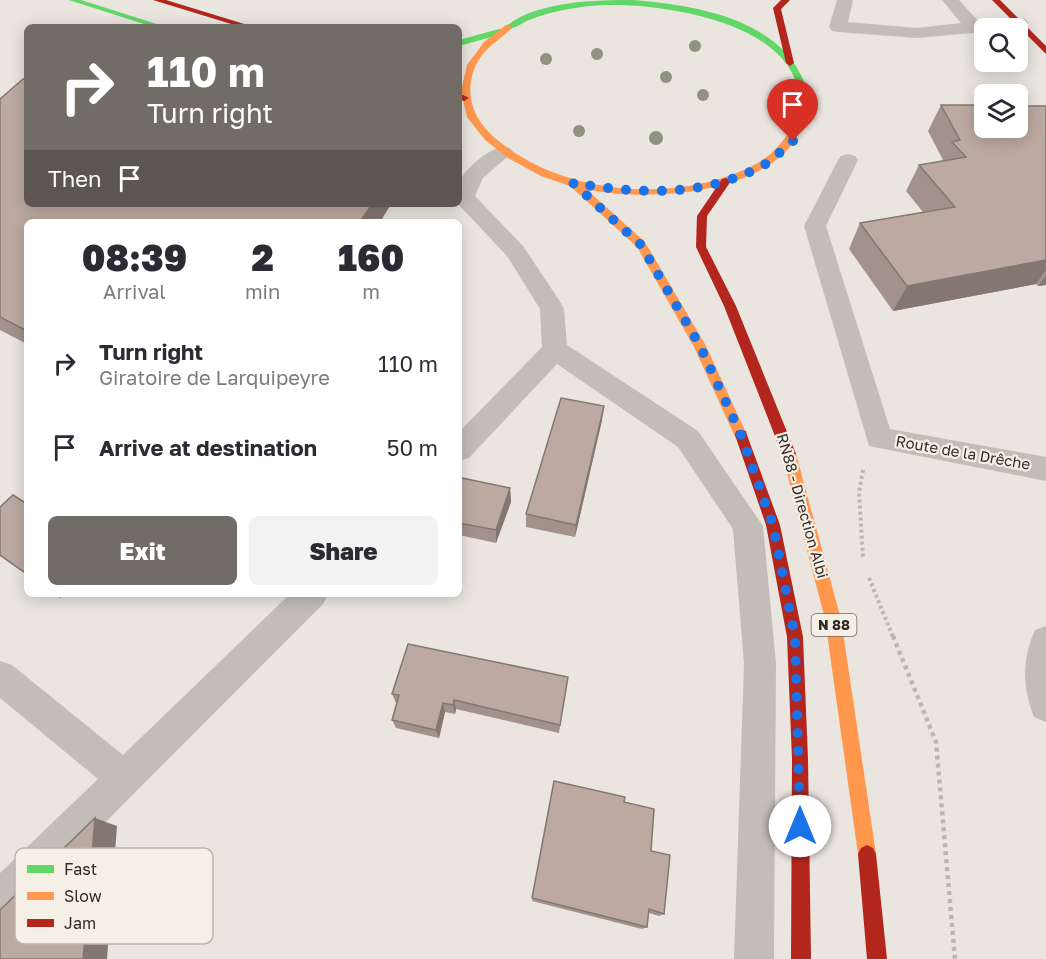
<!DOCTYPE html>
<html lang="en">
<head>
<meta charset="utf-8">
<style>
  :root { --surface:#fff; --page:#f2f2f3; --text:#2b2b33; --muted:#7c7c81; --accent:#726c67 }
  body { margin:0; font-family:"Golos Text",sans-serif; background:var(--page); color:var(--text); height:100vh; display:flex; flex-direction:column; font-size:22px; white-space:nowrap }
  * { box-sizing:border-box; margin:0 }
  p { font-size:20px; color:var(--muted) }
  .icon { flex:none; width:33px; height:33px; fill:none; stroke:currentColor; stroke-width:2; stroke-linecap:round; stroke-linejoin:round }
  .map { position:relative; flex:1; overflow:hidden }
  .sheet { position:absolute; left:24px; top:219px; width:438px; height:378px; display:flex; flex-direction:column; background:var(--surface); border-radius:9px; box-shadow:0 3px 15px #0003 }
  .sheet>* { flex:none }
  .banner { position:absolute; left:24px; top:24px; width:438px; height:183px; border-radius:9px; box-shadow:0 3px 15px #0003; background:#726c67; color:#fff; overflow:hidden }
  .tools { position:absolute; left:974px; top:18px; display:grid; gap:12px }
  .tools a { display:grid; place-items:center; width:54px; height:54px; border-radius:9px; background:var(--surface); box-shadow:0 3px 15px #0003; font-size:30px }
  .pin { position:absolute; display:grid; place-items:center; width:51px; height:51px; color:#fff; margin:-62px -26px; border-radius:50% 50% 50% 0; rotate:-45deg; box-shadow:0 0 6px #0007 }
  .pin .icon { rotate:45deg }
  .me { position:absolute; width:66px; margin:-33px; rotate:0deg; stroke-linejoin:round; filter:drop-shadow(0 0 4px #0008) }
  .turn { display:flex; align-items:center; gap:21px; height:126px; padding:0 24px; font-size:27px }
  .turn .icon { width:78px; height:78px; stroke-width:2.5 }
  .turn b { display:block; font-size:42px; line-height:51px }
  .then { display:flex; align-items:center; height:57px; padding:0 24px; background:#0003; gap:12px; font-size:22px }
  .eta { display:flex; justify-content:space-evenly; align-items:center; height:102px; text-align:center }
  .eta b { font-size:36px; font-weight:800; line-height:42px }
  .action { display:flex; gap:12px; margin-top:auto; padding:12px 24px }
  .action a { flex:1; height:69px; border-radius:9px; background:var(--accent); color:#fff; font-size:24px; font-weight:800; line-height:69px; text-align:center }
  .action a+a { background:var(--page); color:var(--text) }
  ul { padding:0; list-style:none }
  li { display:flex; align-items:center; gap:18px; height:84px; padding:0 24px }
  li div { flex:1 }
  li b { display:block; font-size:22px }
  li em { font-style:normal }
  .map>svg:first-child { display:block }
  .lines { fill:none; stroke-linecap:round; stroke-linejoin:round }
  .path-far1 { stroke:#bcb6b1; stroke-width:4; stroke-dasharray:3 3; stroke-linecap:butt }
  .path { stroke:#bcb6b1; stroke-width:4.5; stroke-dasharray:4 4; stroke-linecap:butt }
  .lane { fill:#c3bdb8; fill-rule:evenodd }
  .fast { fill:#63d668; fill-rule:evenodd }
  .slow { fill:#ff974d; fill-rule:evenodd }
  .jam { fill:#b3261e; fill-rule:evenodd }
  .tree { fill:#8e927e }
  .wall { fill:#a2928b }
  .shaded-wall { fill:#847771 }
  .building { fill:#bcaaa2; stroke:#847771; stroke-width:1.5 }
  .route { stroke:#1a73e8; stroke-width:10; stroke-dasharray:0 18 }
  .labels { text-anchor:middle; stroke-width:4.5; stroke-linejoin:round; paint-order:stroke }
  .shield { fill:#f6efe6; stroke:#6d6660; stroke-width:1.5 }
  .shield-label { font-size:14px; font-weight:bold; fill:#322b27 }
  .street-label { font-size:15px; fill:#322b27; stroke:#f6efe6 }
  .key { fill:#f6efe6; stroke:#bbb4ad; stroke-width:1.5 }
  .key-label { font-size:16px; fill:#322b27 }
</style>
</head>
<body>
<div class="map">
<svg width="1046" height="959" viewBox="0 0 1046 959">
  <rect width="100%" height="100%" fill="#eae5df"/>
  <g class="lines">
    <!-- path-far1 -->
    <g class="path-far1">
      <path d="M 863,470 L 859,492 L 863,557"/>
      <path d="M 869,578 L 893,637"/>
    </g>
    <!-- path -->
    <path class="path" d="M 893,636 L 936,742 L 955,959"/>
    <!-- lane -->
    <g class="lane">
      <path d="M 837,0 L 853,0 L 848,22 L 917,28 L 961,23 L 942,0 L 959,0 L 979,22 L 1019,18 L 1025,19 L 1028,23 L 1025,27 L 984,28 L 984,32 L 917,38 L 838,32 L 832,31 L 829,27 Z"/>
      <path d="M 503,146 L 510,148 L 513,152 L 483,178 L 475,196 L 523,246 L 561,303 L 564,309 L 567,345 L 698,431 L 763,526 L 776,664 L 774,959 L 734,959 L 744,664 L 733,529 L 678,447 L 557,364 L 469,458 L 459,461 L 459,432 L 542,347 L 540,309 L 507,256 L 458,204 C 459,199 458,191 459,184 C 463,169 488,150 503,146 Z"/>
      <path d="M 848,154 L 855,156 L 858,160 L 826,226 L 890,429 L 1046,457 L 1046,481 L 869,446 L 804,226 L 838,160 L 841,156 Z"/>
      <path d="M 290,594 L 328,594 L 323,604 L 14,914 L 0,919 L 0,873 L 98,779 L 0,698 L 0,661 L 12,665 L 123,755 Z"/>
      <path d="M 1046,626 L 1046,722 L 1034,717 C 1022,687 1022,659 1035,630 Z"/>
    </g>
    <!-- fast -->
    <g class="fast">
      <path d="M 69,0 L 81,0 L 166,27 L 153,27 Z"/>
      <path d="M 634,0 C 693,5 779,18 804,82 C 809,95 811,109 805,122 L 797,120 C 820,23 656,0 591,6 C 570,8 549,12 529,20 C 521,23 512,32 505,27 C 536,1 595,0 634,0 Z"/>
      <path d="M 499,29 L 502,30 L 502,34 L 459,46 L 459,40 Z"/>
    </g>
    <!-- slow -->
    <g class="slow">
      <path d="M 506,25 L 513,27 C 500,40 484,48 476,65 C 463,93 473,119 495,138 C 562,196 679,205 756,164 C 776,153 787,136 799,118 L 807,120 C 801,129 796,139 790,147 C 749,195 644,202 586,189 L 645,242 L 706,346 L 747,435 L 746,439 L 736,439 L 694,347 L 637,247 L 570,186 L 541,176 L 508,158 L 485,140 L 467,117 L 461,91 L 467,65 L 484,42 Z"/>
      <path d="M 789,449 L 794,450 L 796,454 L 841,619 L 876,854 L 873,860 L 867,863 L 861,860 L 858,854 L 825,619 L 782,454 L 784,450 Z"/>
    </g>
    <!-- jam -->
    <g class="jam">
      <path d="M 153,0 L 166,0 L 254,27 L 241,27 Z"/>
      <path d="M 781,0 L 790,0 L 781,9 L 794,63 L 790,66 L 786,63 L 773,8 Z"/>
      <path d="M 992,0 L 1000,0 L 1046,46 L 1046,54 Z"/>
      <path d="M 459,93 L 469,98 L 464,101 L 459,99 Z"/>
      <path d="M 726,178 L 731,181 L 707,216 L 706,247 L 736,306 L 796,454 L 794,458 L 784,458 L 782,454 L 724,306 L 696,247 L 697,216 L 722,179 Z"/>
      <path d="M 741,430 L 746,431 L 747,435 L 780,525 L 803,637 L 808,759 L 811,959 L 791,959 L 792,759 L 787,637 L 766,525 L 735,435 L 736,431 Z"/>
      <path d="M 867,845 L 873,848 L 876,854 L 887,959 L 867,959 L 858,854 L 861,848 Z"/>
    </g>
  </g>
  <!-- trees -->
  <g class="tree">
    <circle cx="695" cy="46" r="6"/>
    <circle cx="597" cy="54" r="6"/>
    <circle cx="546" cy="59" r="6"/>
    <circle cx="666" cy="77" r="6"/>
    <circle cx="703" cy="95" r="6"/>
    <circle cx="579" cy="131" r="6"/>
    <circle cx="656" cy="138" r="7"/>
  </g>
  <!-- wall -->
  <g class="wall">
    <path d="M 0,99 L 27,204 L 391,204 L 380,222 L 27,222 L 27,344 L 0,330 Z"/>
    <path d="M 941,105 L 1046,106 L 1046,285 L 1038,286 L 1036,284 L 893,311 L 849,249 L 860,223 L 923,212 L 906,191 L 919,165 L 942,161 L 943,160 L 928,131 Z"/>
    <path d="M 602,420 L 575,537 L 526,527 L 526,514 Z"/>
    <path d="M 459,487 L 510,488 L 511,502 L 496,543 L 459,535 Z"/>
    <path d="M 27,504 L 27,575 L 0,556 L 0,507 Z"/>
    <path d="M 568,677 L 559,733 L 456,709 L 455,714 L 445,712 L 439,738 L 396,728 L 392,720 L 397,703 L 396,703 L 392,694 Z"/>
    <path d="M 554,781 L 624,802 L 651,851 L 664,914 L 659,916 L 649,913 L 647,927 L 642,929 L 532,901 Z"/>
  </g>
  <!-- shaded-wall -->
  <g class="shaded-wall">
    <path d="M 372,204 L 391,204 L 380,222 L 360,222 Z"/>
    <path d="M 1046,260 L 1046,270 L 1036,284 L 893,311 L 907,286 Z"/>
    <path d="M 1046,276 L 1046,285 L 1038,286 Z"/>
    <path d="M 604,406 L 602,420 L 575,537 L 576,525 Z"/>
    <path d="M 510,488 L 511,502 L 496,543 L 496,530 Z"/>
    <path d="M 55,594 L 64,594 L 60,598 Z"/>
    <path d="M 454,700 L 456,709 L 455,714 L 453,705 Z"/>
    <path d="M 443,703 L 445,712 L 439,738 L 436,730 Z"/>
    <path d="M 95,818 L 117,826 L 107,959 L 83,959 Z"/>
  </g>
  <!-- building -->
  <g class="building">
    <path d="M 23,79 L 27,80 L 27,204 L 372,204 L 360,222 L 27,222 L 27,331 L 0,317 L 0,99 Z"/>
    <path d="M 941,105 L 984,105 L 984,128 L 1017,128 L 1017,106 L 1046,106 L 1046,260 L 907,286 L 860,223 L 955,207 L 919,165 L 966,157 L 952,142 L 960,140 Z"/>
    <path d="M 561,398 L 604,406 L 576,525 L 526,514 Z"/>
    <path d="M 462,478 L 510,488 L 496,530 L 459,523 L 459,487 Z"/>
    <path d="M 13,495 L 27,504 L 27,574 L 0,555 L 0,507 Z"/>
    <path d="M 408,644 L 568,677 L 560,725 L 454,700 L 453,705 L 443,703 L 436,730 L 392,720 L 399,695 L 392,694 Z"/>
    <path d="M 554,781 L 625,797 L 624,802 L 654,809 L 651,851 L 670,855 L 664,914 L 649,909 L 647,927 L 532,898 Z"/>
    <path d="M 95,818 L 83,959 L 0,959 L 0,910 Z"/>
  </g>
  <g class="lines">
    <!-- route -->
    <path class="route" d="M 793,141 C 784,148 774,159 764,165 C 703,198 640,194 573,183 L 641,245 L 700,346 L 741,435 L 773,525 L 795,637 L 800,826"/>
  </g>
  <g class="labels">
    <!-- shield labels -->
    <rect class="shield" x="811.5" y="614" width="45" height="22" rx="4.5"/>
    <g class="shield-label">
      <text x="834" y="630">N 88</text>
    </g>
    <!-- street labels -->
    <g class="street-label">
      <text transform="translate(963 453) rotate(10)" y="5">Route de la Drêche</text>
      <text transform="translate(802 506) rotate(74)" y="5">RN88 - Direction Albi</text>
    </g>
  </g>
  <!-- legend -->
  <rect x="15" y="848" width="198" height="96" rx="9" class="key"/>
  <rect x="27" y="865" width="27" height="8" fill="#63d668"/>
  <rect x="27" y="892" width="27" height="8" fill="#ff974d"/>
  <rect x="27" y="919" width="27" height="8" fill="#b3261e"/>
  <g class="key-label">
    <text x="64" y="875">Fast</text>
    <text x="64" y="902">Slow</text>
    <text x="64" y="929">Jam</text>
  </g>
</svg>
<div class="tools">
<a><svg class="icon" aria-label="search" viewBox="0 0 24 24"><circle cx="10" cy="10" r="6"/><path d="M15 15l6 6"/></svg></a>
<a><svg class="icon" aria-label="layers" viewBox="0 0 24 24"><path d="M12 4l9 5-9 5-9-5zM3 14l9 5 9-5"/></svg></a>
</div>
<div class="pin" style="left:793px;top:141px;background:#d93025"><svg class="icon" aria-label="arrive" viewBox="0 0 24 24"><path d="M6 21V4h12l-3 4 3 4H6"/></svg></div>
<svg class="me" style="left:800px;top:826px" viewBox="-20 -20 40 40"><circle r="19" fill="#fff"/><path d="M0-13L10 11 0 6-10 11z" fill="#1a73e8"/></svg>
<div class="banner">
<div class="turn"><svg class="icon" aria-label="right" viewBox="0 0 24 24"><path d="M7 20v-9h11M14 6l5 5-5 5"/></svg><div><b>110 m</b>Turn right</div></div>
<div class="then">Then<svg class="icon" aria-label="arrive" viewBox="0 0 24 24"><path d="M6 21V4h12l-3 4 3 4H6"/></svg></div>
</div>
<section class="sheet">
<div class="eta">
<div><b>08:39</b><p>Arrival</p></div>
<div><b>2</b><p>min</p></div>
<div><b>160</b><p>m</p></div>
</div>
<ul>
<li><svg class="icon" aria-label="right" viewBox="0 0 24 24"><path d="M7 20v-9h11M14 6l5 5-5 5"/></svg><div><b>Turn right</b><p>Giratoire de Larquipeyre</p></div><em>110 m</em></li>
<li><svg class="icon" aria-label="arrive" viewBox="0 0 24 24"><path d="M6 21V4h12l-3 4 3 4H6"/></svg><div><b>Arrive at destination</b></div><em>50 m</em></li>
</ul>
<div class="action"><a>Exit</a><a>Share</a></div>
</section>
</div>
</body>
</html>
